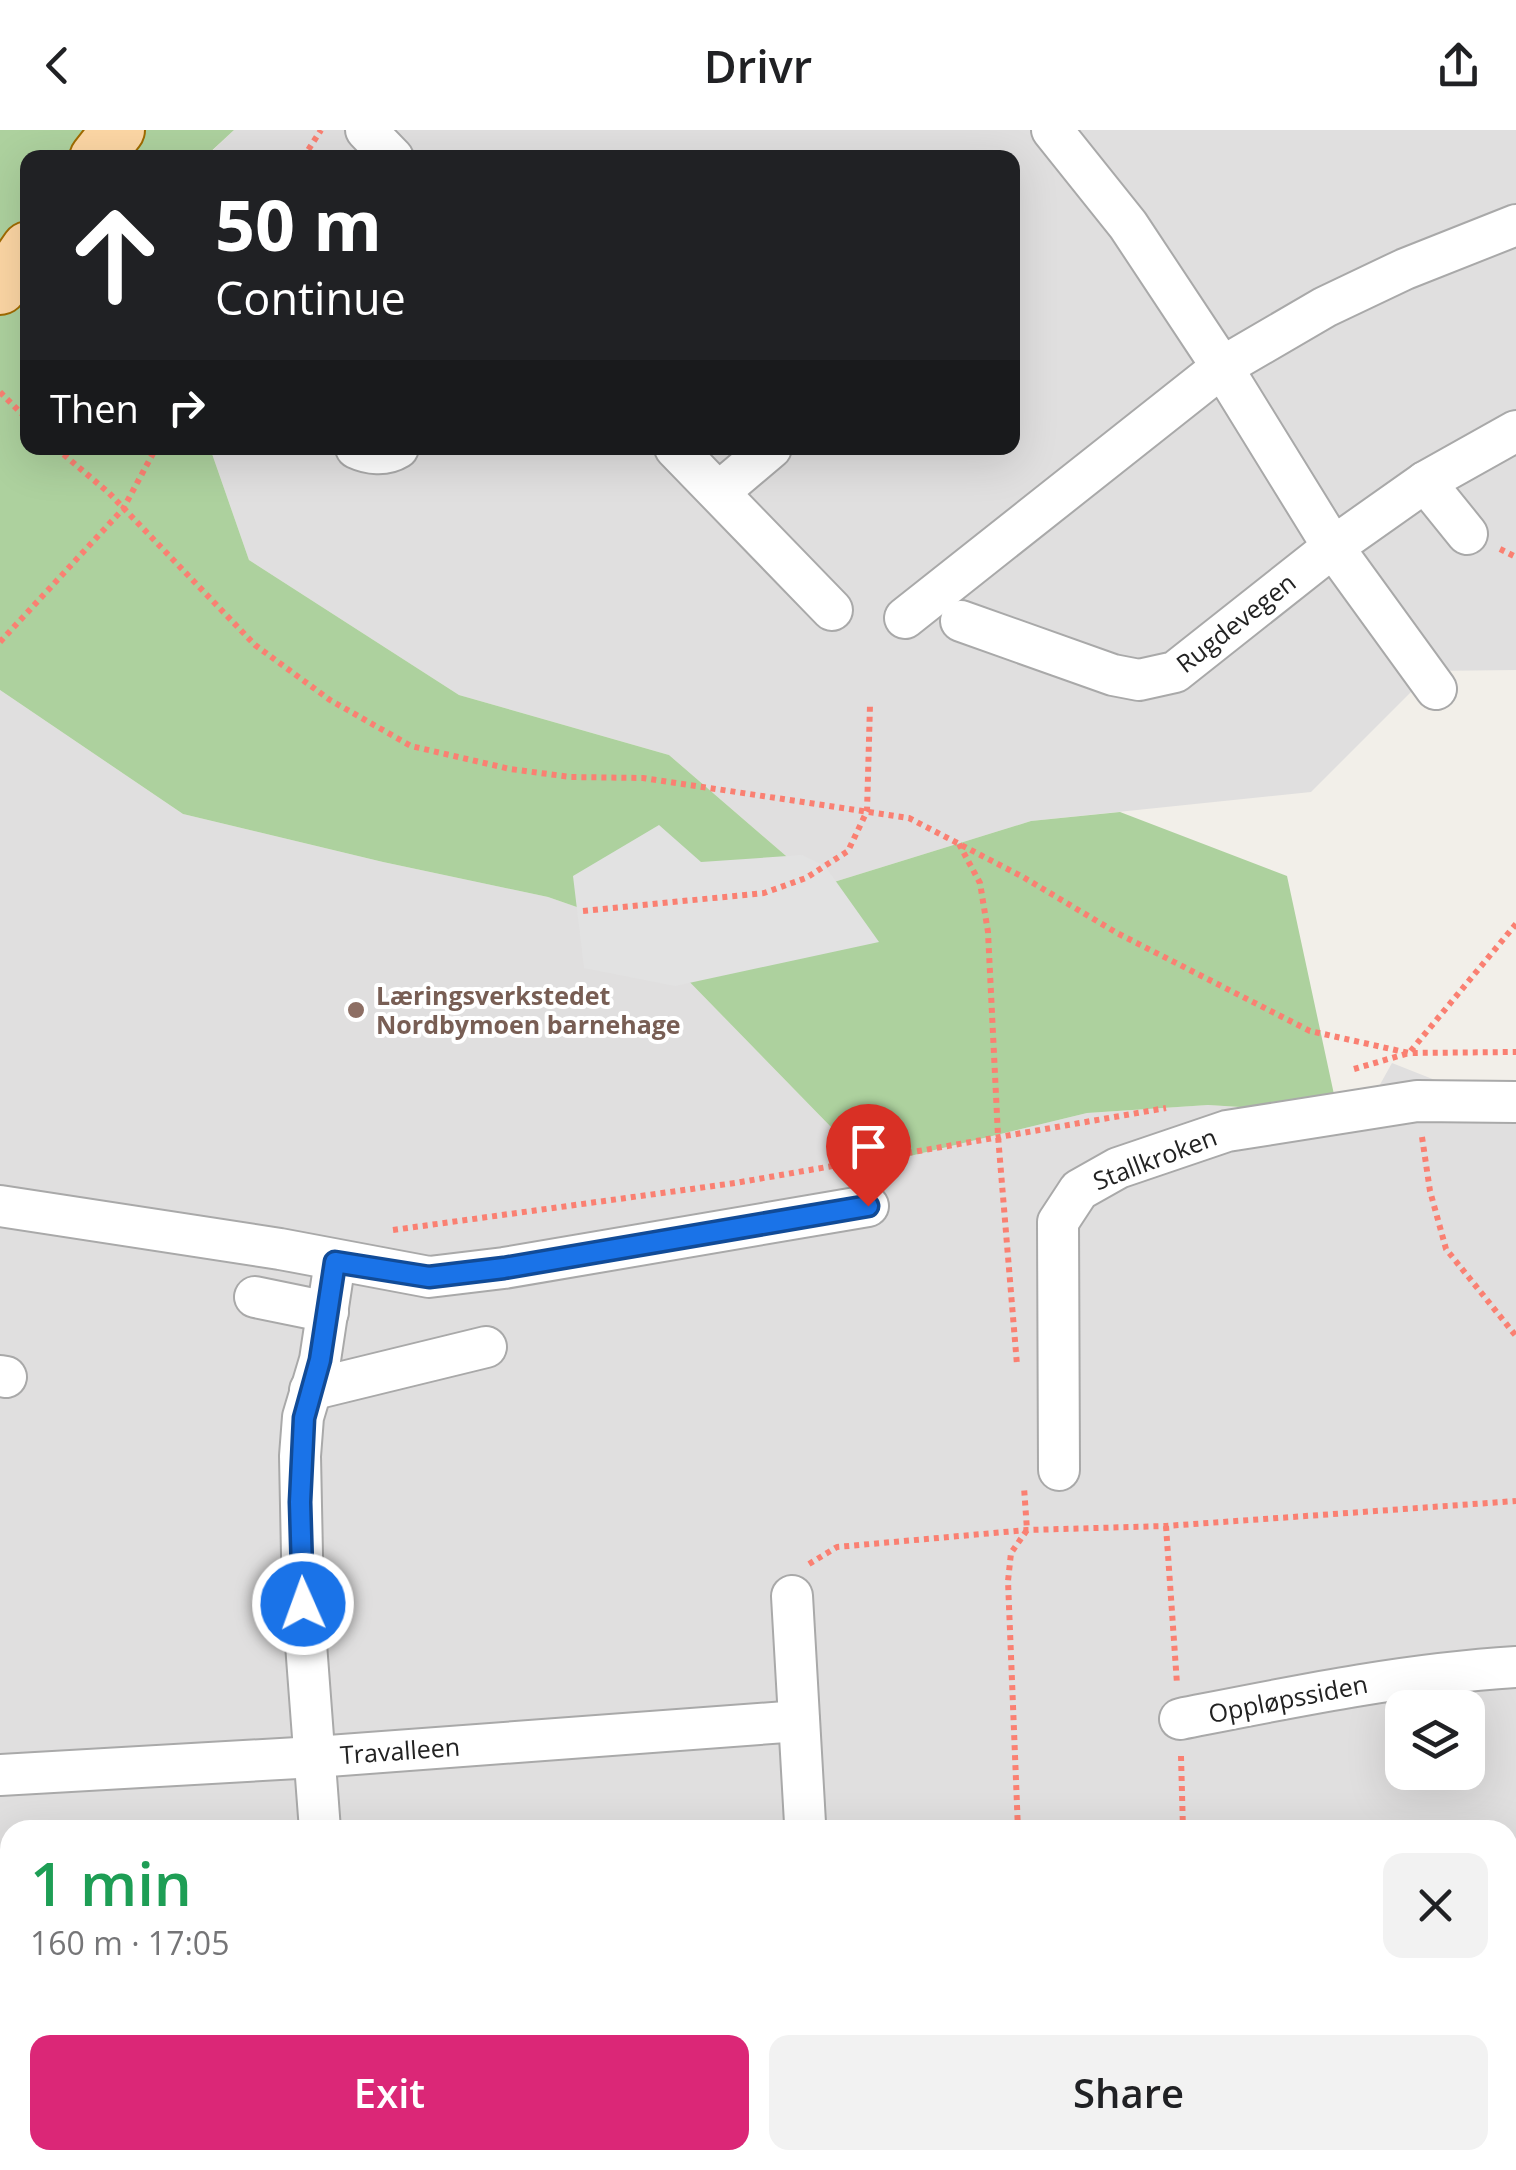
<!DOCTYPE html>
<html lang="en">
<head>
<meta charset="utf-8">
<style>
  :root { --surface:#fff; --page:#f2f2f2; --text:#202124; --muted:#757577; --accent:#db2777 }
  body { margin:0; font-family:"Open Sans",sans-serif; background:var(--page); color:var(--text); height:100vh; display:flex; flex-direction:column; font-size:38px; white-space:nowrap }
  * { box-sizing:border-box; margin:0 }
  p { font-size:32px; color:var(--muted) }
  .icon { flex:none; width:55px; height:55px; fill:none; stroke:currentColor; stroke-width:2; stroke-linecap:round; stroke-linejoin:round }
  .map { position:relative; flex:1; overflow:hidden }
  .side { position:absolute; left:0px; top:1690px; width:1518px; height:350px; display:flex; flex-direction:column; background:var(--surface); border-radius:30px 30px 0 0; box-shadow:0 10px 40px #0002 }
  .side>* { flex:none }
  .top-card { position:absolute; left:20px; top:20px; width:1000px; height:305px; border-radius:20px; box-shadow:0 10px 40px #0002; background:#202124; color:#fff; overflow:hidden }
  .tools { position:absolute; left:1385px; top:1560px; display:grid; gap:20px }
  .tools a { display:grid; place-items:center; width:100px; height:100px; border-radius:20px; background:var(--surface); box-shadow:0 10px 40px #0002; font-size:50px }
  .pin { position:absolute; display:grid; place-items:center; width:85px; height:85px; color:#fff; margin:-102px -42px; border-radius:50% 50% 50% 0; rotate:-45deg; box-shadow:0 0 10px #0007 }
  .pin .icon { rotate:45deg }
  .me { position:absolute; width:110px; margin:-55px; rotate:358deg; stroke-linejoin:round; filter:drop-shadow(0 0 8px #0008) }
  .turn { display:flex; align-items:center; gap:35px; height:210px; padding:0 30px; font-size:45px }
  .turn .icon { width:130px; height:130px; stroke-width:2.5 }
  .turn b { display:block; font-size:70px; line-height:85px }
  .then { display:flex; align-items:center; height:95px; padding:0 30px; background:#0003; gap:20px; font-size:38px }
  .round { display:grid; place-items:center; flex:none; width:105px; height:105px; border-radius:20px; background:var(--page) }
  .headline { display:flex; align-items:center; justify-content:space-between; height:170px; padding:0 30px }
  h1 { font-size:60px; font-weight:600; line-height:75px; color:#1e9e55 }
  .cta { display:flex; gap:20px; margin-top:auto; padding:20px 30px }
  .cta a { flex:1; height:115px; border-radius:20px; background:var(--accent); color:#fff; font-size:40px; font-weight:600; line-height:115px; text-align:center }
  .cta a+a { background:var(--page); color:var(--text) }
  header { display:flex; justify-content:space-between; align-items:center; height:130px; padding:0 30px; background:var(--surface); font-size:45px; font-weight:600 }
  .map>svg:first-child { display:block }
  .residential { fill:#e0dfdf; fill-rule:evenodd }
  .forest { fill:#add19e }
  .parking { fill:#e2e2e2 }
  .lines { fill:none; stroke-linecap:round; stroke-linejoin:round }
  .minor-casing { stroke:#a9a9a9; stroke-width:44 }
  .major-casing { stroke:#a06b00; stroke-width:56 }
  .path { stroke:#fa8072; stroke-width:6; stroke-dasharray:5 5; stroke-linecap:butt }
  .minor { stroke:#fff; stroke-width:40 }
  .major { stroke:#fcd6a4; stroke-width:52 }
  .route-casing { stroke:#114b97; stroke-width:25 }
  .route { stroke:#1a73e8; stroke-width:18 }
  .education-dot { fill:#8d6e63; stroke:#fff; stroke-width:4 }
  .labels { text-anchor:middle; stroke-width:8; stroke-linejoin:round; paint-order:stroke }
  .street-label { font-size:25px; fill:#222; stroke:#fff }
  .education-label { font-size:25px; font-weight:bold; fill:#785e54; stroke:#fff; text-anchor:start }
</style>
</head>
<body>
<header><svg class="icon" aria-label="back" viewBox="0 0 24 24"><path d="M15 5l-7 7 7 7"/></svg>Drivr<svg class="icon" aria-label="share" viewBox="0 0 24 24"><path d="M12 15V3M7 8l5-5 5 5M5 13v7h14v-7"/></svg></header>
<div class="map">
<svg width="1516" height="2040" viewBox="0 0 1516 2040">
  <rect width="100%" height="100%" fill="#f2efe9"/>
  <!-- residential -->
  <g class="residential">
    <path d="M 234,0 L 1516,0 L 1516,540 L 1432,541 L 1311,662 L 1031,691 L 821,756 L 669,625 L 459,565 L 249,430 L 210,318 L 1012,318 L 1012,28 L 205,28 Z"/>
    <path d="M 0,560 L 183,684 L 383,732 L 548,767 L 637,798 L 869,1036 L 1087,983 L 1208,975 L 1363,985 L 1392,933 L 1516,982 L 1516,2040 L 0,2040 ZM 1402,1578 L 1468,1578 L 1468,1642 L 1402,1642 ZM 10,1700 L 1508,1700 L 1508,2030 L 10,2030 Z"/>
  </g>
  <!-- forest -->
  <path class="forest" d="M 0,0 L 234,0 L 205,27 L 28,28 L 28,318 L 210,318 L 249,430 L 459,565 L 669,625 L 821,756 L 1031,691 L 1120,682 L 1287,746 L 1338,983 L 1208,975 L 1087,983 L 869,1036 L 637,798 L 548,767 L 383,732 L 183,684 L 0,560 Z"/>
  <!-- parking -->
  <path class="parking" d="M 659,695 L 701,732 L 802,725 L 825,736 L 879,812 L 675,856 L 584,838 L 573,746 Z"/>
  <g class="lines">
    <!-- minor casing -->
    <g class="minor-casing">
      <g id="minor">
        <path d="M 366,0 L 393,28"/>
        <path d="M 1052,0 L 1128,95 L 1222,237 L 1333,417 L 1436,559"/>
        <path d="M 356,318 C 369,324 385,326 398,318"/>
        <path d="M 675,318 L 832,480"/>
        <path d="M 1425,352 L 1467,404"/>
        <path d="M 719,362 L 771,318"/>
        <path d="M 905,488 L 1222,237 L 1325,177 L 1405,139 L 1516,95"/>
        <path d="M 961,491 L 1113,545 L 1139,550 L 1175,542 L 1333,417 L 1425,352 L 1516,301"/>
        <path d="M 0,1076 L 280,1119 L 429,1147 L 504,1138 L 868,1076"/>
        <path d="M 255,1167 L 328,1182"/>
        <path d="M 0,1246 L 6,1247"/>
        <path d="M 310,1260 L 486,1217"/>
        <path d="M 1059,1340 L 1058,1092 L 1079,1060 L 1118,1038 L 1227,1001 L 1417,971 L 1516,972"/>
        <path d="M 792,1466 L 805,1693"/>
        <path d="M 1180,1589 C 1292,1567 1402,1544 1516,1537"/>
        <path d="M 0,1645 L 315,1627 L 799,1591"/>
        <path d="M 320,1700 L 303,1474 L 300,1326 L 303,1287 L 320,1230 L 335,1131"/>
        <path d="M 1508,2017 L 1516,1982"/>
        <path d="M 0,2024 L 10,2024"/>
        <path d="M 344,2030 L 344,2040"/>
        <path d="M 1213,2030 L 1213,2040"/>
        <path d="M 525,2040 L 527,2030"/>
      </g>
    </g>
    <!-- major casing -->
    <g class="major-casing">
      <g id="major">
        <path d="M 96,28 L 118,0"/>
        <path d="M 0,158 L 28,118"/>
      </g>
    </g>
    <!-- path -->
    <g class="path">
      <path d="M 303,28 L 321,0"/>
      <path d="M 0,262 L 28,290"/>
      <path d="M 56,318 L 109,363 L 255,515 L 330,570 L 411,616 L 510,639 L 571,647 L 643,648 L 909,688 L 1023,747 L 1117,803 L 1310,901 L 1409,923 L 1516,922"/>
      <path d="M 1500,419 L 1516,427"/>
      <path d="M 0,512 L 123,379 L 156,318"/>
      <path d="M 959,714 L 980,753 L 988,802 L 998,1006 L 1017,1235"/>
      <path d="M 583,781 L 764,763 L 806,748 L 848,721 L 867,681 L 870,575"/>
      <path d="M 1354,939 L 1409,923 L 1516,794"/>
      <path d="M 1422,1007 L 1430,1061 L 1446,1119 L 1516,1206"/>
      <path d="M 393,1100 L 735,1053 L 1166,978"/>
      <path d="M 1166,1396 L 1177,1554"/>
      <path d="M 809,1434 L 837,1417 L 1027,1400 L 1166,1396 L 1516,1371"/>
      <path d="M 1181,1626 L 1183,1700"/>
      <path d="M 1018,1700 L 1008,1451 L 1011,1423 L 1027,1400 L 1024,1357"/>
      <path d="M 1508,1744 L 1516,1744"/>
      <path d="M 0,1841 L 10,1840"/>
    </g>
    <!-- minor -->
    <use href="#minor" class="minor"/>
    <!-- major -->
    <use href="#major" class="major"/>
  </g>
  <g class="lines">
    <!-- route casing -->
    <g class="route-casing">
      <path id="route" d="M 303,1474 L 300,1372 L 304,1288 L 320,1230 L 335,1132 L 429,1147 L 504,1138 L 868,1076"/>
    </g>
    <!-- route -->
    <use href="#route" class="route"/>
  </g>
  <!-- markers -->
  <circle class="education-dot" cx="356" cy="880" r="10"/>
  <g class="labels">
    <!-- street labels -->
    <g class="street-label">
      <text transform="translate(1236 493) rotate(-38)" y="9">Rugdevegen</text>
      <text transform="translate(1155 1029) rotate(-21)" y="9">Stallkroken</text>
      <text transform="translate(1288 1569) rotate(-11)" y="9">Oppløpssiden</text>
      <text transform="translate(400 1621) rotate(-4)" y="9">Travalleen</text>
    </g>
    <!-- education labels -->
    <g class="education-label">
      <text x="376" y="875">Læringsverkstedet<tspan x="376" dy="29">Nordbymoen barnehage</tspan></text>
    </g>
  </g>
</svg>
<div class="tools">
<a><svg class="icon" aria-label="layers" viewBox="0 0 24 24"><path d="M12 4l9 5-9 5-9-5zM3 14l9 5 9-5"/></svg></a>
</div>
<div class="pin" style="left:868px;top:1076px;background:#d93025"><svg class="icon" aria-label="arrive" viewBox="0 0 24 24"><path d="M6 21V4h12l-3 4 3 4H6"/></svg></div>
<svg class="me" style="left:303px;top:1474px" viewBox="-20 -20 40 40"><circle r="17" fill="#1a73e8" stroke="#fff" stroke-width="3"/><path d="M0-11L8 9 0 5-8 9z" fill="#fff"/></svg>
<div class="top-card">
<div class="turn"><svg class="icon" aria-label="ahead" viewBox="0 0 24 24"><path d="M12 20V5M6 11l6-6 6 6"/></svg><div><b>50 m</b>Continue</div></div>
<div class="then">Then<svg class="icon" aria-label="right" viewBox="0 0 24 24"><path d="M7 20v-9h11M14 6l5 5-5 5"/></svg></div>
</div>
<section class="side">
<div class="headline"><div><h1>1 min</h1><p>160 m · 17:05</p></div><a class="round"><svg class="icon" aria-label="close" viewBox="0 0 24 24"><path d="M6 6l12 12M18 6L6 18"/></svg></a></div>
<div class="cta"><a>Exit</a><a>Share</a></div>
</section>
</div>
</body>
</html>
